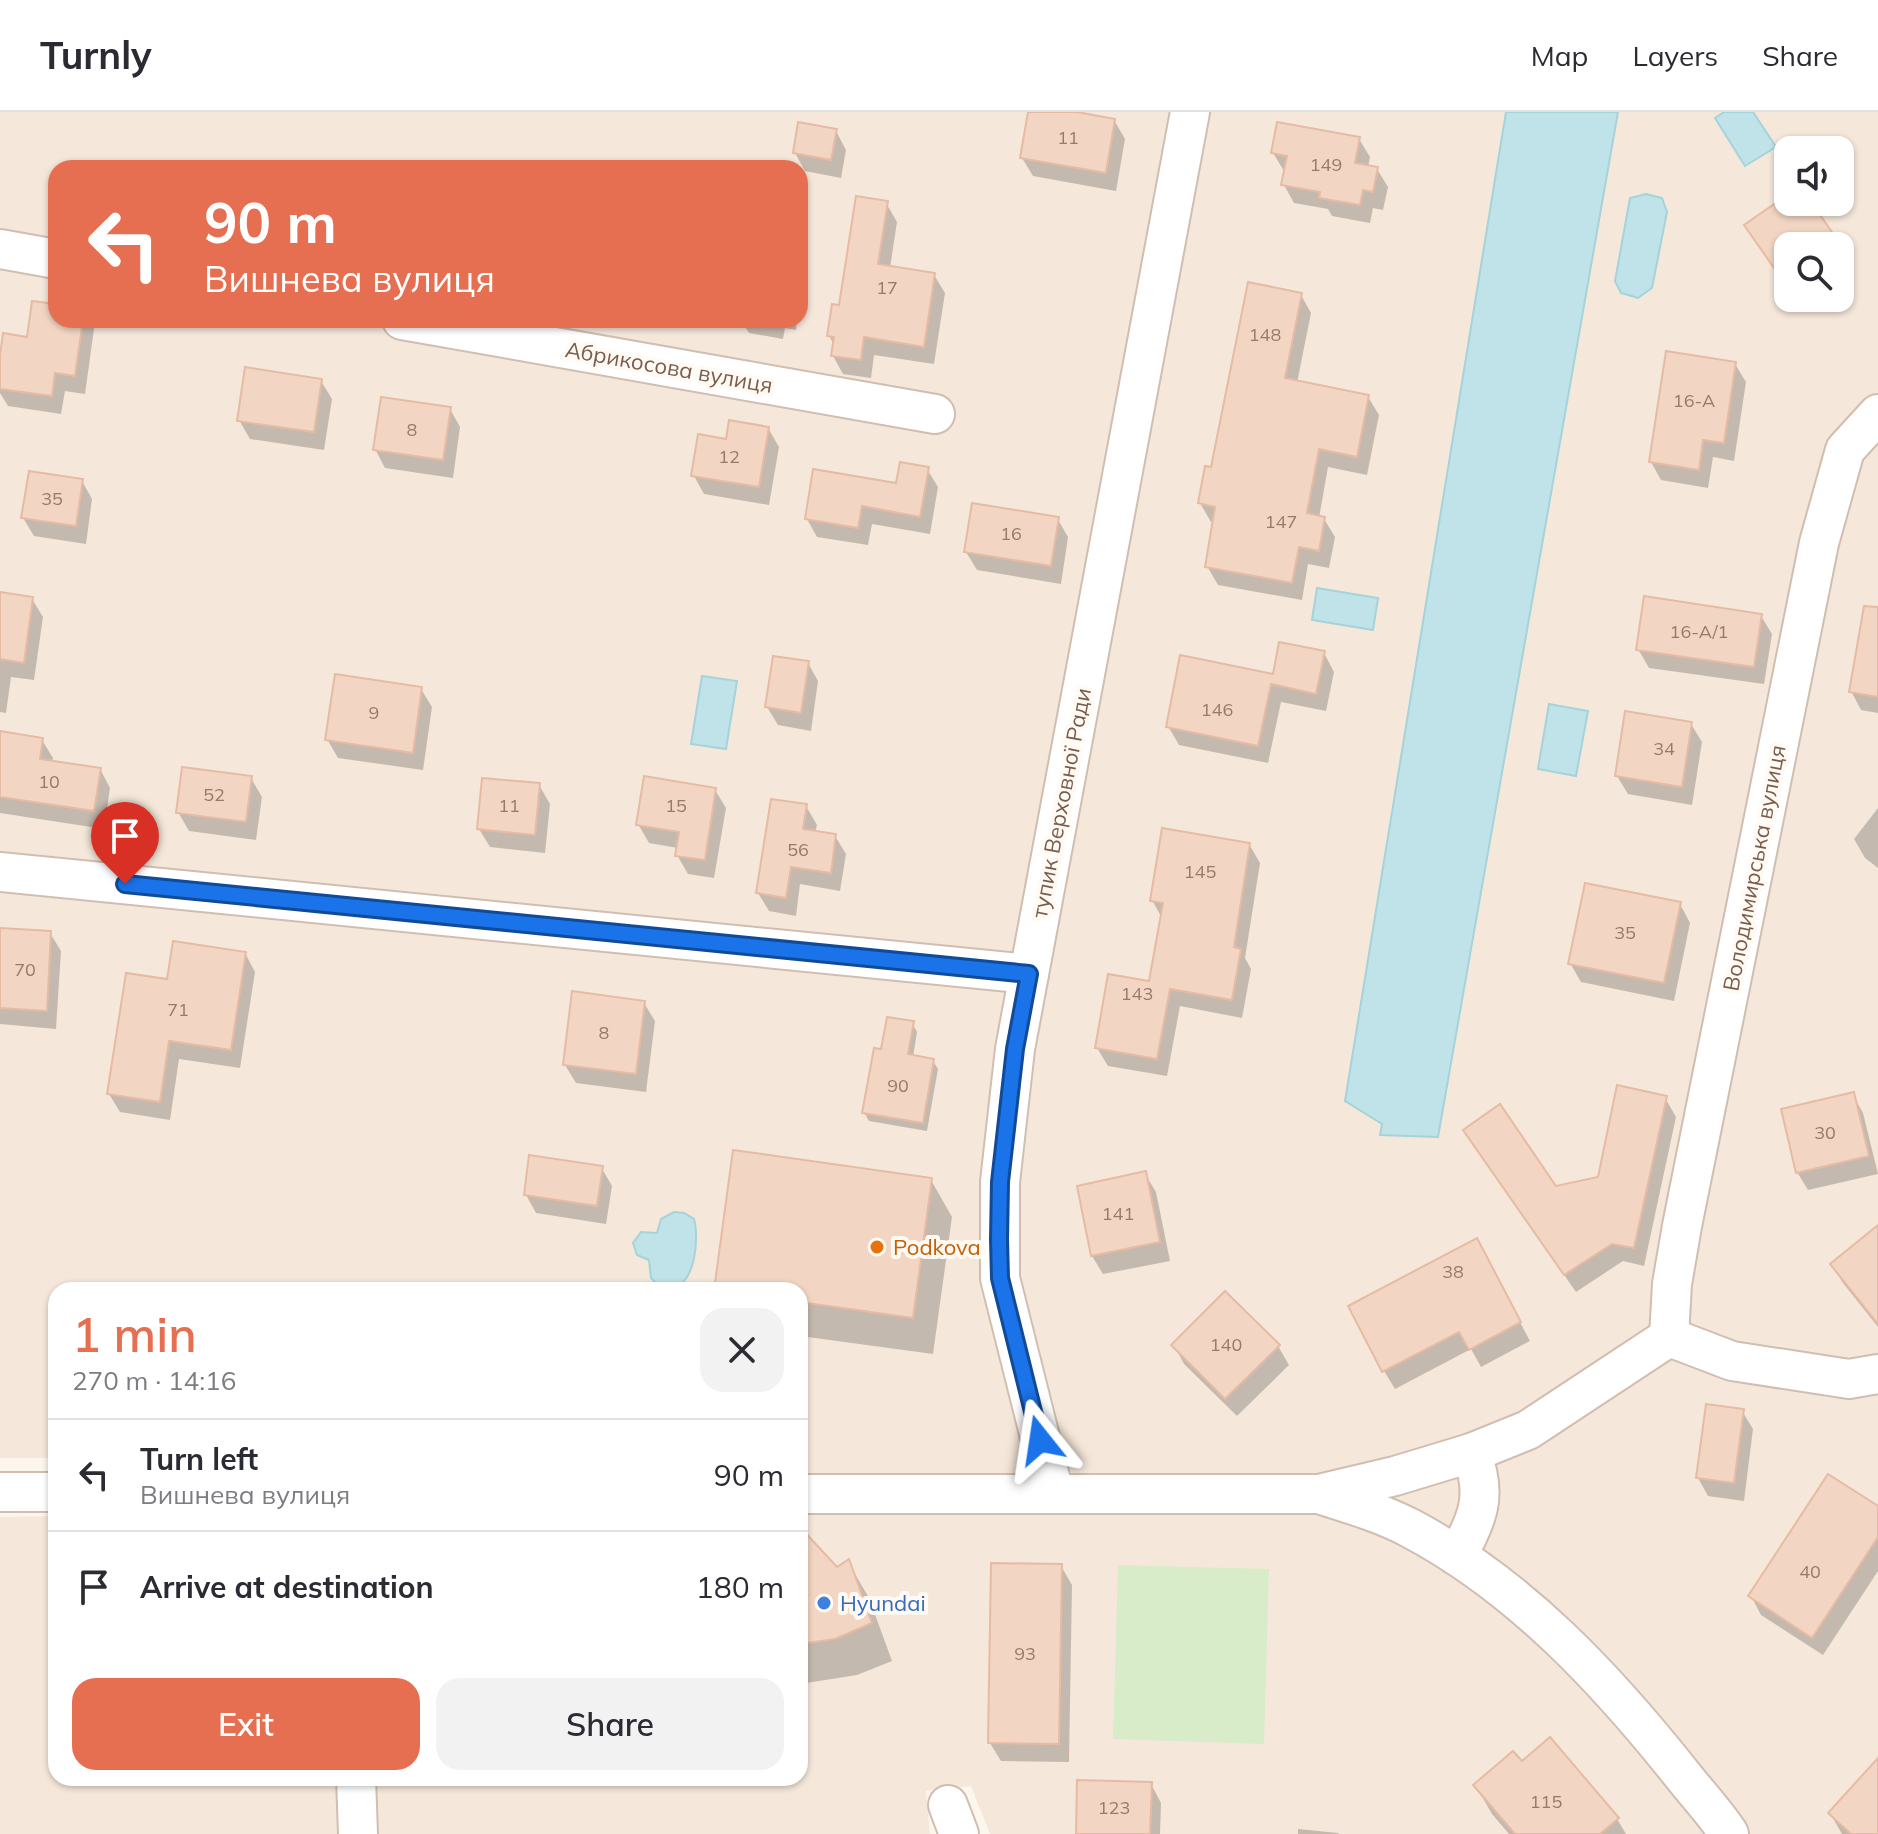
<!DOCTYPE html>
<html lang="en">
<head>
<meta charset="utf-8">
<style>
  :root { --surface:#fff; --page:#f2f2f3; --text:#2b2b33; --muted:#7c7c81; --line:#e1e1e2; --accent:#e76f51 }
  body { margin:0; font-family:Mulish,sans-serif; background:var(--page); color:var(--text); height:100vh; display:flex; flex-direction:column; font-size:30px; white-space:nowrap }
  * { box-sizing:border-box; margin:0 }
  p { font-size:26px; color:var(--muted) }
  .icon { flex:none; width:44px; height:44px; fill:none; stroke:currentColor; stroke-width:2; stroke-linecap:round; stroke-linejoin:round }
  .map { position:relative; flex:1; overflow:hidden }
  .sheet { position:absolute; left:48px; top:1170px; width:760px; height:504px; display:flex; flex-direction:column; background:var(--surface); border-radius:24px; box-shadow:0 2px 6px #0004 }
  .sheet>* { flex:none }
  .banner { position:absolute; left:48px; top:48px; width:760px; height:168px; border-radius:24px; box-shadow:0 2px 6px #0004; background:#e76f51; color:#fff; overflow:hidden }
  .buttons { position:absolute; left:1774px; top:24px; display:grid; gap:16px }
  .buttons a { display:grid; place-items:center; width:80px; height:80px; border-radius:16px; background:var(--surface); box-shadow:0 2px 6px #0004; font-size:40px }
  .pin { position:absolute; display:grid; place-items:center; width:68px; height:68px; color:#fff; margin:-82px -34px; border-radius:50% 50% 50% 0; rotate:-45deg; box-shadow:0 0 8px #0007 }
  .pin .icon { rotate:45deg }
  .me { position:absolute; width:88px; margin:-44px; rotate:345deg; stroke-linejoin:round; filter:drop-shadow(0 0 6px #0008) }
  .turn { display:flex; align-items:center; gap:28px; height:168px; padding:0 24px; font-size:36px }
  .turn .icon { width:104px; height:104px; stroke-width:2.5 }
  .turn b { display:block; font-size:56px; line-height:68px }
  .round { display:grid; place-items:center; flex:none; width:84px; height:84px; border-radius:24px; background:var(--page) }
  .head { display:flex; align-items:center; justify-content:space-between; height:136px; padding:0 24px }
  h1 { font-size:48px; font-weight:600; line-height:60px; color:var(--accent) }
  .primary-button { display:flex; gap:16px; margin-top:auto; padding:16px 24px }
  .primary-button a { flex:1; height:92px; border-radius:24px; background:var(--accent); color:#fff; font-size:32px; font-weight:600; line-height:92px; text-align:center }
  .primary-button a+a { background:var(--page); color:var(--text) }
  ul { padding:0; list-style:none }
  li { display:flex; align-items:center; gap:24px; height:112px; padding:0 24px; border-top:2px solid var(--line) }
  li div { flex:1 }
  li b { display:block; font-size:30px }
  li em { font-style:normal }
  header { display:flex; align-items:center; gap:48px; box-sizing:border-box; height:112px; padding:0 40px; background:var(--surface); border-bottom:2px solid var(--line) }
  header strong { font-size:38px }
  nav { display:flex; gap:44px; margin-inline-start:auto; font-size:28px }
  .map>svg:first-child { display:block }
  .residential { fill:#f5e8da; fill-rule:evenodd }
  .green { fill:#d8ecc9 }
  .water { fill:#bfe3e8; stroke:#a5d3da; stroke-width:2 }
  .shadow { fill:#0003 }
  .building { fill:#f3d5c3; stroke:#e6bba3; stroke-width:2 }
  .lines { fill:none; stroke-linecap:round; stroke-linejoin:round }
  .street-casing { stroke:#d1beb0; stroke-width:42 }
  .street { stroke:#fff; stroke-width:38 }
  .route-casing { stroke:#114b97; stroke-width:20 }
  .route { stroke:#1a73e8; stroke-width:14 }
  .food-dot { fill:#e8710a; stroke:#fffaf3; stroke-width:3 }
  .shop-dot { fill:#3f7fe0; stroke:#fffaf3; stroke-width:3 }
  .labels { text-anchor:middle; stroke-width:8; stroke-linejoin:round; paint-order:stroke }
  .number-label { font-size:18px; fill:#987a6a }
  .street-label { font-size:22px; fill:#7a5c4d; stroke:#fffaf3 }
  .food-label { font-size:22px; fill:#c56008; stroke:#fffaf3; text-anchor:start }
  .shop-label { font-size:22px; fill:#366cbe; stroke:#fffaf3; text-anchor:start }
</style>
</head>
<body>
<header>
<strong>Turnly</strong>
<nav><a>Map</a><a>Layers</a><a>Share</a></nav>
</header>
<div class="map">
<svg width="1878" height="1722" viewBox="0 0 1878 1722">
  <rect width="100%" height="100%" fill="#fdf6ec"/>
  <!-- residential -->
  <path class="residential" d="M 0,0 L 1878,0 L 1878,1722 L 990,1722 L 971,1674 L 926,1679 L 930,1722 L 0,1722 L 0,1405 L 56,1404 L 56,1666 L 800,1666 L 800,1178 L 56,1178 L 56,1346 L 0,1346 ZM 1788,38 L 1840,38 L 1840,90 L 1788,90 ZM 56,56 L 800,56 L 800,208 L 56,208 ZM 1788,134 L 1840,134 L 1840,186 L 1788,186 Z"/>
  <!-- green -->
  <path class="green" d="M 1118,1453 L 1269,1457 L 1264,1632 L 1113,1627 Z"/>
  <!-- water -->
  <g class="water">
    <path d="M 1506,0 L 1618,0 L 1438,1025 L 1380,1023 L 1382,1012 L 1345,989 Z"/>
    <path d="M 1724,0 L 1753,0 L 1776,35 L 1745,54 L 1715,6 Z"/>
    <path d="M 1646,82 L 1662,86 L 1667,100 L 1652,176 L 1638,186 L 1621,181 L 1615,169 L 1630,86 Z"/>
    <path d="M 1317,476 L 1378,486 L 1373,518 L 1312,508 Z"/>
    <path d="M 702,564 L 737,569 L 726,637 L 691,632 Z"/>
    <path d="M 1549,592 L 1588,599 L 1576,664 L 1538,657 Z"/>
    <path d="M 674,1100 L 684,1101 L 694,1107 C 699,1125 696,1169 674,1176 C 670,1177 665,1176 661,1177 L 651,1166 L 649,1148 L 637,1143 L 633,1131 L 641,1120 L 657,1121 L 661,1107 Z"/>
  </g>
  <!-- shadow -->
  <g class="shadow">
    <path d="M 1030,0 L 1075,0 L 1114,8 L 1125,27 L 1116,79 L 1033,64 L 1022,46 Z"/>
    <path d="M 836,19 L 846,38 L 841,66 L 805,59 L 795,41 Z"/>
    <path d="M 1359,27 L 1370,45 L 1368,55 L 1377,57 L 1388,75 L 1383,98 L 1373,96 L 1370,111 L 1332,104 L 1328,97 L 1294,91 L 1284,73 L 1284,59 L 1273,41 Z"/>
    <path d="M 1788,85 L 1788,90 L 1808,90 L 1838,134 L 1788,134 L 1788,176 L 1746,114 Z"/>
    <path d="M 886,91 L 897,110 L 890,156 L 934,163 L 945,181 L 934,252 L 874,243 L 871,266 L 843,262 L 833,244 L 834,233 L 829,223 Z"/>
    <path d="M 800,136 L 807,148 L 800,192 Z"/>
    <path d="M 1301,183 L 1311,201 L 1297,271 L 1368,285 L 1379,303 L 1367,363 L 1328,355 L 1319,406 L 1324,407 L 1335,425 L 1329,456 L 1308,452 L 1302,488 L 1218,473 L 1207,454 L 1215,410 L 1211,410 L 1200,391 L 1212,358 Z"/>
    <path d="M 56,194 L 56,208 L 89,208 L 94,217 L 85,282 L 65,279 L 61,302 L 8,294 L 0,281 L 0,256 Z"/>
    <path d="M 732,208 L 797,208 L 796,218 L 785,216 L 783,227 L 749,221 L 742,210 Z"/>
    <path d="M 1735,252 L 1746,270 L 1734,349 L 1713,345 L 1708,376 L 1661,368 L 1651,350 Z"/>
    <path d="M 321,269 L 332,287 L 324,338 L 250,327 L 239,308 Z"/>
    <path d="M 450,297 L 460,315 L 453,366 L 385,356 L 375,337 Z"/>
    <path d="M 768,316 L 779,335 L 769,393 L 704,382 L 694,364 L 727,329 Z"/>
    <path d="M 927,357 L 938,375 L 930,422 L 872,412 L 868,433 L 817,425 L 807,407 L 898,373 Z"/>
    <path d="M 82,369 L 92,387 L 86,432 L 34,424 L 23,406 Z"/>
    <path d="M 1057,406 L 1068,425 L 1061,472 L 977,458 L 966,440 Z"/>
    <path d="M 0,482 L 32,487 L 43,505 L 34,568 L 11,565 L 6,601 L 0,600 Z"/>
    <path d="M 1878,503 L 1878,601 L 1861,598 L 1851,579 Z"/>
    <path d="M 1761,504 L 1772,522 L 1764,572 L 1649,556 L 1638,537 Z"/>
    <path d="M 1324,541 L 1334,560 L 1326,599 L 1281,590 L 1268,651 L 1179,633 L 1168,614 Z"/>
    <path d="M 808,551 L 818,569 L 811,619 L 778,613 L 767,595 Z"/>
    <path d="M 421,577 L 432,595 L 423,658 L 338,646 L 327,627 Z"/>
    <path d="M 1691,612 L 1702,630 L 1692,693 L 1628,682 L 1617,664 Z"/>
    <path d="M 0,621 L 42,628 L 53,646 L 52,650 L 100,657 L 110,676 L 104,717 L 0,701 Z"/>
    <path d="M 251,666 L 262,685 L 256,728 L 189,719 L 178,700 Z"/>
    <path d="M 539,673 L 550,692 L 545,741 L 490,735 L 479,717 Z"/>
    <path d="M 715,678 L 726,696 L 714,766 L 688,762 L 677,743 L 678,736 L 649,731 L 638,712 Z"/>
    <path d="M 806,694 L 817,713 L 815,721 L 835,724 L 846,742 L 840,779 L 800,772 L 796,804 L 769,799 L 758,781 Z"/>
    <path d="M 1878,696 L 1878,756 L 1865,746 L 1854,727 Z"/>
    <path d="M 1249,732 L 1260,751 L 1245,846 L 1251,857 L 1242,906 L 1180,894 L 1167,964 L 1108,954 L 1097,936 L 1151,871 L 1162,806 L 1152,788 Z"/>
    <path d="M 1680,792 L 1690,811 L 1674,889 L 1581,870 L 1570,851 Z"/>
    <path d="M 0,818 L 50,821 L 61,839 L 56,917 L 0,912 Z"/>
    <path d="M 245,841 L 255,860 L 240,956 L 179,947 L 170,1008 L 120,1000 L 109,982 L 169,870 Z"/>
    <path d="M 644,891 L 655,909 L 646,980 L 576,971 L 565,953 Z"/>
    <path d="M 912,911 L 917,920 L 913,945 L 933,949 L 938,957 L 927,1019 L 869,1009 L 864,1000 L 883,940 Z"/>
    <path d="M 1853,983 L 1863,1001 L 1878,1062 L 1808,1078 L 1797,1060 Z"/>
    <path d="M 1665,986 L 1676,1005 L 1644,1154 L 1623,1149 L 1576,1180 L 1476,1037 L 1555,1076 L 1599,1066 Z"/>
    <path d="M 601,1055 L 612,1074 L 606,1112 L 536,1101 L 526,1083 Z"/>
    <path d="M 1145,1062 L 1156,1080 L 1170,1149 L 1103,1162 L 1092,1144 Z"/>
    <path d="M 931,1068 L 952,1105 L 933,1242 L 800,1224 L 800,1178 L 716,1178 Z"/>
    <path d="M 1878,1116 L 1878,1215 L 1843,1171 L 1832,1153 Z"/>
    <path d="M 1486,1147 L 1530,1229 L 1481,1255 L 1471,1237 L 1395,1277 L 1384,1259 Z"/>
    <path d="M 1174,1233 L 1278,1234 L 1289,1253 L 1237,1304 L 1184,1252 Z"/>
    <path d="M 1742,1299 L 1753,1317 L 1744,1389 L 1708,1384 L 1698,1366 Z"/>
    <path d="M 1878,1396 L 1878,1459 L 1823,1543 L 1761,1503 L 1751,1484 Z"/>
    <path d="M 800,1420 L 837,1457 L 848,1450 L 869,1486 L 892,1549 L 857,1563 L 800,1572 Z"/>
    <path d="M 1061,1454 L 1072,1473 L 1069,1650 L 1001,1649 L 990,1631 Z"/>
    <path d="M 1878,1649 L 1878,1722 L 1842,1722 L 1830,1701 Z"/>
    <path d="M 1521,1652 L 1617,1707 L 1626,1722 L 1509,1722 L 1492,1702 L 1476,1674 Z"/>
    <path d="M 1151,1672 L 1161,1691 L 1160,1722 L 1078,1722 Z"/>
    <path d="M 1298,1717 L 1338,1721 L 1339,1722 L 1298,1722 Z"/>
  </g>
  <!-- building -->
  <g class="building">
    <path d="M 1028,0 L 1077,0 L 1115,7 L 1106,61 L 1020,46 Z"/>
    <path d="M 798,10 L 837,17 L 831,48 L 793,41 Z"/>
    <path d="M 1277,10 L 1360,25 L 1355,51 L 1378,55 L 1373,80 L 1363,78 L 1360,93 L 1319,86 L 1320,80 L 1281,73 L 1287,44 L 1271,41 Z"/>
    <path d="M 856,84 L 888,89 L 878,152 L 935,161 L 924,235 L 864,225 L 861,248 L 831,244 L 834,225 L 827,224 L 832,192 L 839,193 Z"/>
    <path d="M 1777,90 L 1811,90 L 1834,123 L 1818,134 L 1788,134 L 1788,176 L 1744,113 Z"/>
    <path d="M 1248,170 L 1302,181 L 1285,266 L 1369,283 L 1357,345 L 1319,337 L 1307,401 L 1325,405 L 1319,439 L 1299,435 L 1292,471 L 1205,455 L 1215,395 L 1198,391 L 1205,354 L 1211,355 Z"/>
    <path d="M 32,189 L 56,192 L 56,208 L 83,208 L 75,264 L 55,261 L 52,284 L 0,277 L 0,243 L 3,221 L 27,225 Z"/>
    <path d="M 1666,239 L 1736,250 L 1724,331 L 1703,328 L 1699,358 L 1649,350 Z"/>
    <path d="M 245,255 L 322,267 L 314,320 L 237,309 Z"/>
    <path d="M 381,285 L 451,295 L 443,348 L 373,338 Z"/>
    <path d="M 729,308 L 769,315 L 759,375 L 691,364 L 698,322 L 726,327 Z"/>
    <path d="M 900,350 L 929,355 L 920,405 L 862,394 L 858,416 L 805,407 L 813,357 L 896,371 Z"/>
    <path d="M 29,359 L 83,367 L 76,414 L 21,406 Z"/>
    <path d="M 972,391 L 1059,405 L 1051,454 L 964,440 Z"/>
    <path d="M 0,480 L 33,485 L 24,551 L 0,547 Z"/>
    <path d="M 1644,484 L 1762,502 L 1754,555 L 1636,538 Z"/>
    <path d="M 1864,494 L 1878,495 L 1878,585 L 1849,580 Z"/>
    <path d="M 1279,530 L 1325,539 L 1316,582 L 1271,572 L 1258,634 L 1166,615 L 1180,543 L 1273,562 Z"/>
    <path d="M 773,544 L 809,549 L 801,601 L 765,595 Z"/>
    <path d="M 335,562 L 422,575 L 413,641 L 325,628 Z"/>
    <path d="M 1625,599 L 1692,610 L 1682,675 L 1615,664 Z"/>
    <path d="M 0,619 L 43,626 L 40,647 L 101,656 L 94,699 L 0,685 Z"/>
    <path d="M 182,655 L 252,664 L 246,710 L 176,701 Z"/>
    <path d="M 644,664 L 716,676 L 705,748 L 675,744 L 679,720 L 636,713 Z"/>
    <path d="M 482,666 L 540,671 L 535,723 L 477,717 Z"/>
    <path d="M 771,687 L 807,692 L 803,717 L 836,722 L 831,761 L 791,755 L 786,786 L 756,781 Z"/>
    <path d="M 1162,716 L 1250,731 L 1234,835 L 1241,837 L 1232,888 L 1170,877 L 1157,947 L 1095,936 L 1108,862 L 1149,869 L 1163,791 L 1150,789 Z"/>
    <path d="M 1585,771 L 1681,790 L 1664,871 L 1568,852 Z"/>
    <path d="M 0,816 L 51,819 L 47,899 L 0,896 Z"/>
    <path d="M 173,829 L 246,840 L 231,938 L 169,929 L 160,990 L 107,982 L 126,861 L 167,867 Z"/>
    <path d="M 572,879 L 645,889 L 636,962 L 563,953 Z"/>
    <path d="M 887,905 L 914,909 L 908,942 L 934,947 L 923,1011 L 862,1001 L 874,936 L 881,937 Z"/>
    <path d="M 1617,973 L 1667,984 L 1634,1136 L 1612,1132 L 1564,1163 L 1463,1018 L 1500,992 L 1556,1074 L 1598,1065 Z"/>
    <path d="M 1854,980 L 1869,1044 L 1796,1061 L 1781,997 Z"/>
    <path d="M 733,1038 L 932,1066 L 913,1206 L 800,1190 L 800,1178 L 714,1178 Z"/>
    <path d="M 529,1043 L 603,1054 L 597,1094 L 524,1083 Z"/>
    <path d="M 1146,1059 L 1160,1130 L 1091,1144 L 1077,1074 Z"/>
    <path d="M 1878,1113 L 1878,1212 L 1830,1152 Z"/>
    <path d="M 1477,1126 L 1521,1210 L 1469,1238 L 1459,1220 L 1382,1260 L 1348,1194 Z"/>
    <path d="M 1225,1179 L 1280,1233 L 1225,1287 L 1171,1233 Z"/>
    <path d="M 1706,1292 L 1744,1297 L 1734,1371 L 1696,1366 Z"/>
    <path d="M 1828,1362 L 1878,1394 L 1878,1425 L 1812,1526 L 1748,1484 Z"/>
    <path d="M 800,1415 L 837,1455 L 849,1447 L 872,1511 L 835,1527 L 800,1532 Z"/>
    <path d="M 991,1451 L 1062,1452 L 1059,1632 L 988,1631 Z"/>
    <path d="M 1550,1625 L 1619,1706 L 1600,1722 L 1515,1722 L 1473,1673 L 1513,1639 L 1522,1649 Z"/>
    <path d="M 1878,1646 L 1878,1722 L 1851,1722 L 1828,1701 Z"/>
    <path d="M 1077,1668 L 1152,1670 L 1150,1722 L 1076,1722 Z"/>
  </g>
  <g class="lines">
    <!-- street casing -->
    <g class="street-casing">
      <g id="street">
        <path d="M 0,137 L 56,147"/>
        <path d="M 402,208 L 935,302"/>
        <path d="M 0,760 L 1029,862"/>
        <path d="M 1669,1225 L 1672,1172 L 1682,1114 L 1819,431 L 1845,338 L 1878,302"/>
        <path d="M 1669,1225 L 1732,1249 L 1849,1267 L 1878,1262"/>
        <path d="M 0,1380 L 56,1380"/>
        <path d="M 1054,1381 L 1000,1166 L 1000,1070 L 1015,937 L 1190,0"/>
        <path d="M 800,1382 L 1319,1382 C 1350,1392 1381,1401 1410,1416 C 1520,1474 1607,1568 1684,1665 C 1699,1684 1716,1702 1729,1722"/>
        <path d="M 1319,1382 L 1395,1364 L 1471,1341 L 1528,1318 L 1669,1225"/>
        <path d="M 1457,1444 C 1478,1407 1488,1382 1471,1341"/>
        <path d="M 356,1666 L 358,1722"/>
        <path d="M 948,1693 L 959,1722"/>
      </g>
    </g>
    <!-- street -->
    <use href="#street" class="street"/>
  </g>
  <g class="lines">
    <!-- route casing -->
    <g class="route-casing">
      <path id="route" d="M 125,772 L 1029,862 L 1015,937 L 1000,1070 L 999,1127 L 1000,1166 L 1040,1328"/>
    </g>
    <!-- route -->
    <use href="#route" class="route"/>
  </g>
  <!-- markers -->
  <circle class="food-dot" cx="877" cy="1135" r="8"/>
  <circle class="shop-dot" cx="824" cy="1491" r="8"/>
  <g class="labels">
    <!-- number labels -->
    <g class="number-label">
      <text x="1068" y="32">11</text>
      <text x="1326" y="59">149</text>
      <text x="887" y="182">17</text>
      <text x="1265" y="229">148</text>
      <text x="1694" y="295">16-А</text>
      <text x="412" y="324">8</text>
      <text x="729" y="351">12</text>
      <text x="52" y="393">35</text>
      <text x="1281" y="416">147</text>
      <text x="1011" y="428">16</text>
      <text x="1699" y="526">16-А/1</text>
      <text x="1217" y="604">146</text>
      <text x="374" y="607">9</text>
      <text x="1664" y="643">34</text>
      <text x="49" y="676">10</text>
      <text x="214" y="689">52</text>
      <text x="509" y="700">11</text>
      <text x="676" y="700">15</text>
      <text x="798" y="744">56</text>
      <text x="1200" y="766">145</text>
      <text x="1625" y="827">35</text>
      <text x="25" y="864">70</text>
      <text x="1137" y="888">143</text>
      <text x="178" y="904">71</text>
      <text x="604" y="927">8</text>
      <text x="898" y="980">90</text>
      <text x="1825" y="1027">30</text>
      <text x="1118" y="1108">141</text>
      <text x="1453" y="1166">38</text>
      <text x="1226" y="1239">140</text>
      <text x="1810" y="1466">40</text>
      <text x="1025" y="1548">93</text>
      <text x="1546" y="1696">115</text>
      <text x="1114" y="1702">123</text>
    </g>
    <!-- street labels -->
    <g class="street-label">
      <text transform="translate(669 255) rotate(10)" y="8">Абрикосова вулиця</text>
      <text transform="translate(1061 691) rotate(-79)" y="8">тупик Верховної Ради</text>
      <text transform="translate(1754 756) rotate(-79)" y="8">Володимирська вулиця</text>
    </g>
    <!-- food labels -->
    <g class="food-label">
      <text x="893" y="1143">Podkova</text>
    </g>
    <!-- shop labels -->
    <g class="shop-label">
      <text x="840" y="1499">Hyundai</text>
    </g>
  </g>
</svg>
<div class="buttons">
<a><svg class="icon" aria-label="sound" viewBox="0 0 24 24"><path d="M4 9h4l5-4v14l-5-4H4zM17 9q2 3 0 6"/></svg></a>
<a><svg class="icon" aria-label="search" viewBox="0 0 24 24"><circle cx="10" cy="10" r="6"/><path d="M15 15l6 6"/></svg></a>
</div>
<div class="pin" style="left:125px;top:772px;background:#d93025"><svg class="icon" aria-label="arrive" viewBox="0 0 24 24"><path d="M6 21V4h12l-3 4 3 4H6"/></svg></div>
<svg class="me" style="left:1040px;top:1328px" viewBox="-20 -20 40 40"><path d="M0-17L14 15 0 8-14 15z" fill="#1a73e8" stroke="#fff" stroke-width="4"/></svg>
<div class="banner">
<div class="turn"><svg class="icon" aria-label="left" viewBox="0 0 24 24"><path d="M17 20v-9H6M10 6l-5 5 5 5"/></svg><div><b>90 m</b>Вишнева вулиця</div></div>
</div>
<section class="sheet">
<div class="head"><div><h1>1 min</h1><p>270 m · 14:16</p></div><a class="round"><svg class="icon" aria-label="close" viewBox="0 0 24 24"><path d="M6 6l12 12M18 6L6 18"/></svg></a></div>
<ul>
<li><svg class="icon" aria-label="left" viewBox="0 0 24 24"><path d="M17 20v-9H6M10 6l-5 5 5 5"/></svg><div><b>Turn left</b><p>Вишнева вулиця</p></div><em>90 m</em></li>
<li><svg class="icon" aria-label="arrive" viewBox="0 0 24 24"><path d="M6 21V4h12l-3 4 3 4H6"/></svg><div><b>Arrive at destination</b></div><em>180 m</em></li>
</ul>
<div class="primary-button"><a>Exit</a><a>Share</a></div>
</section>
</div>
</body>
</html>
